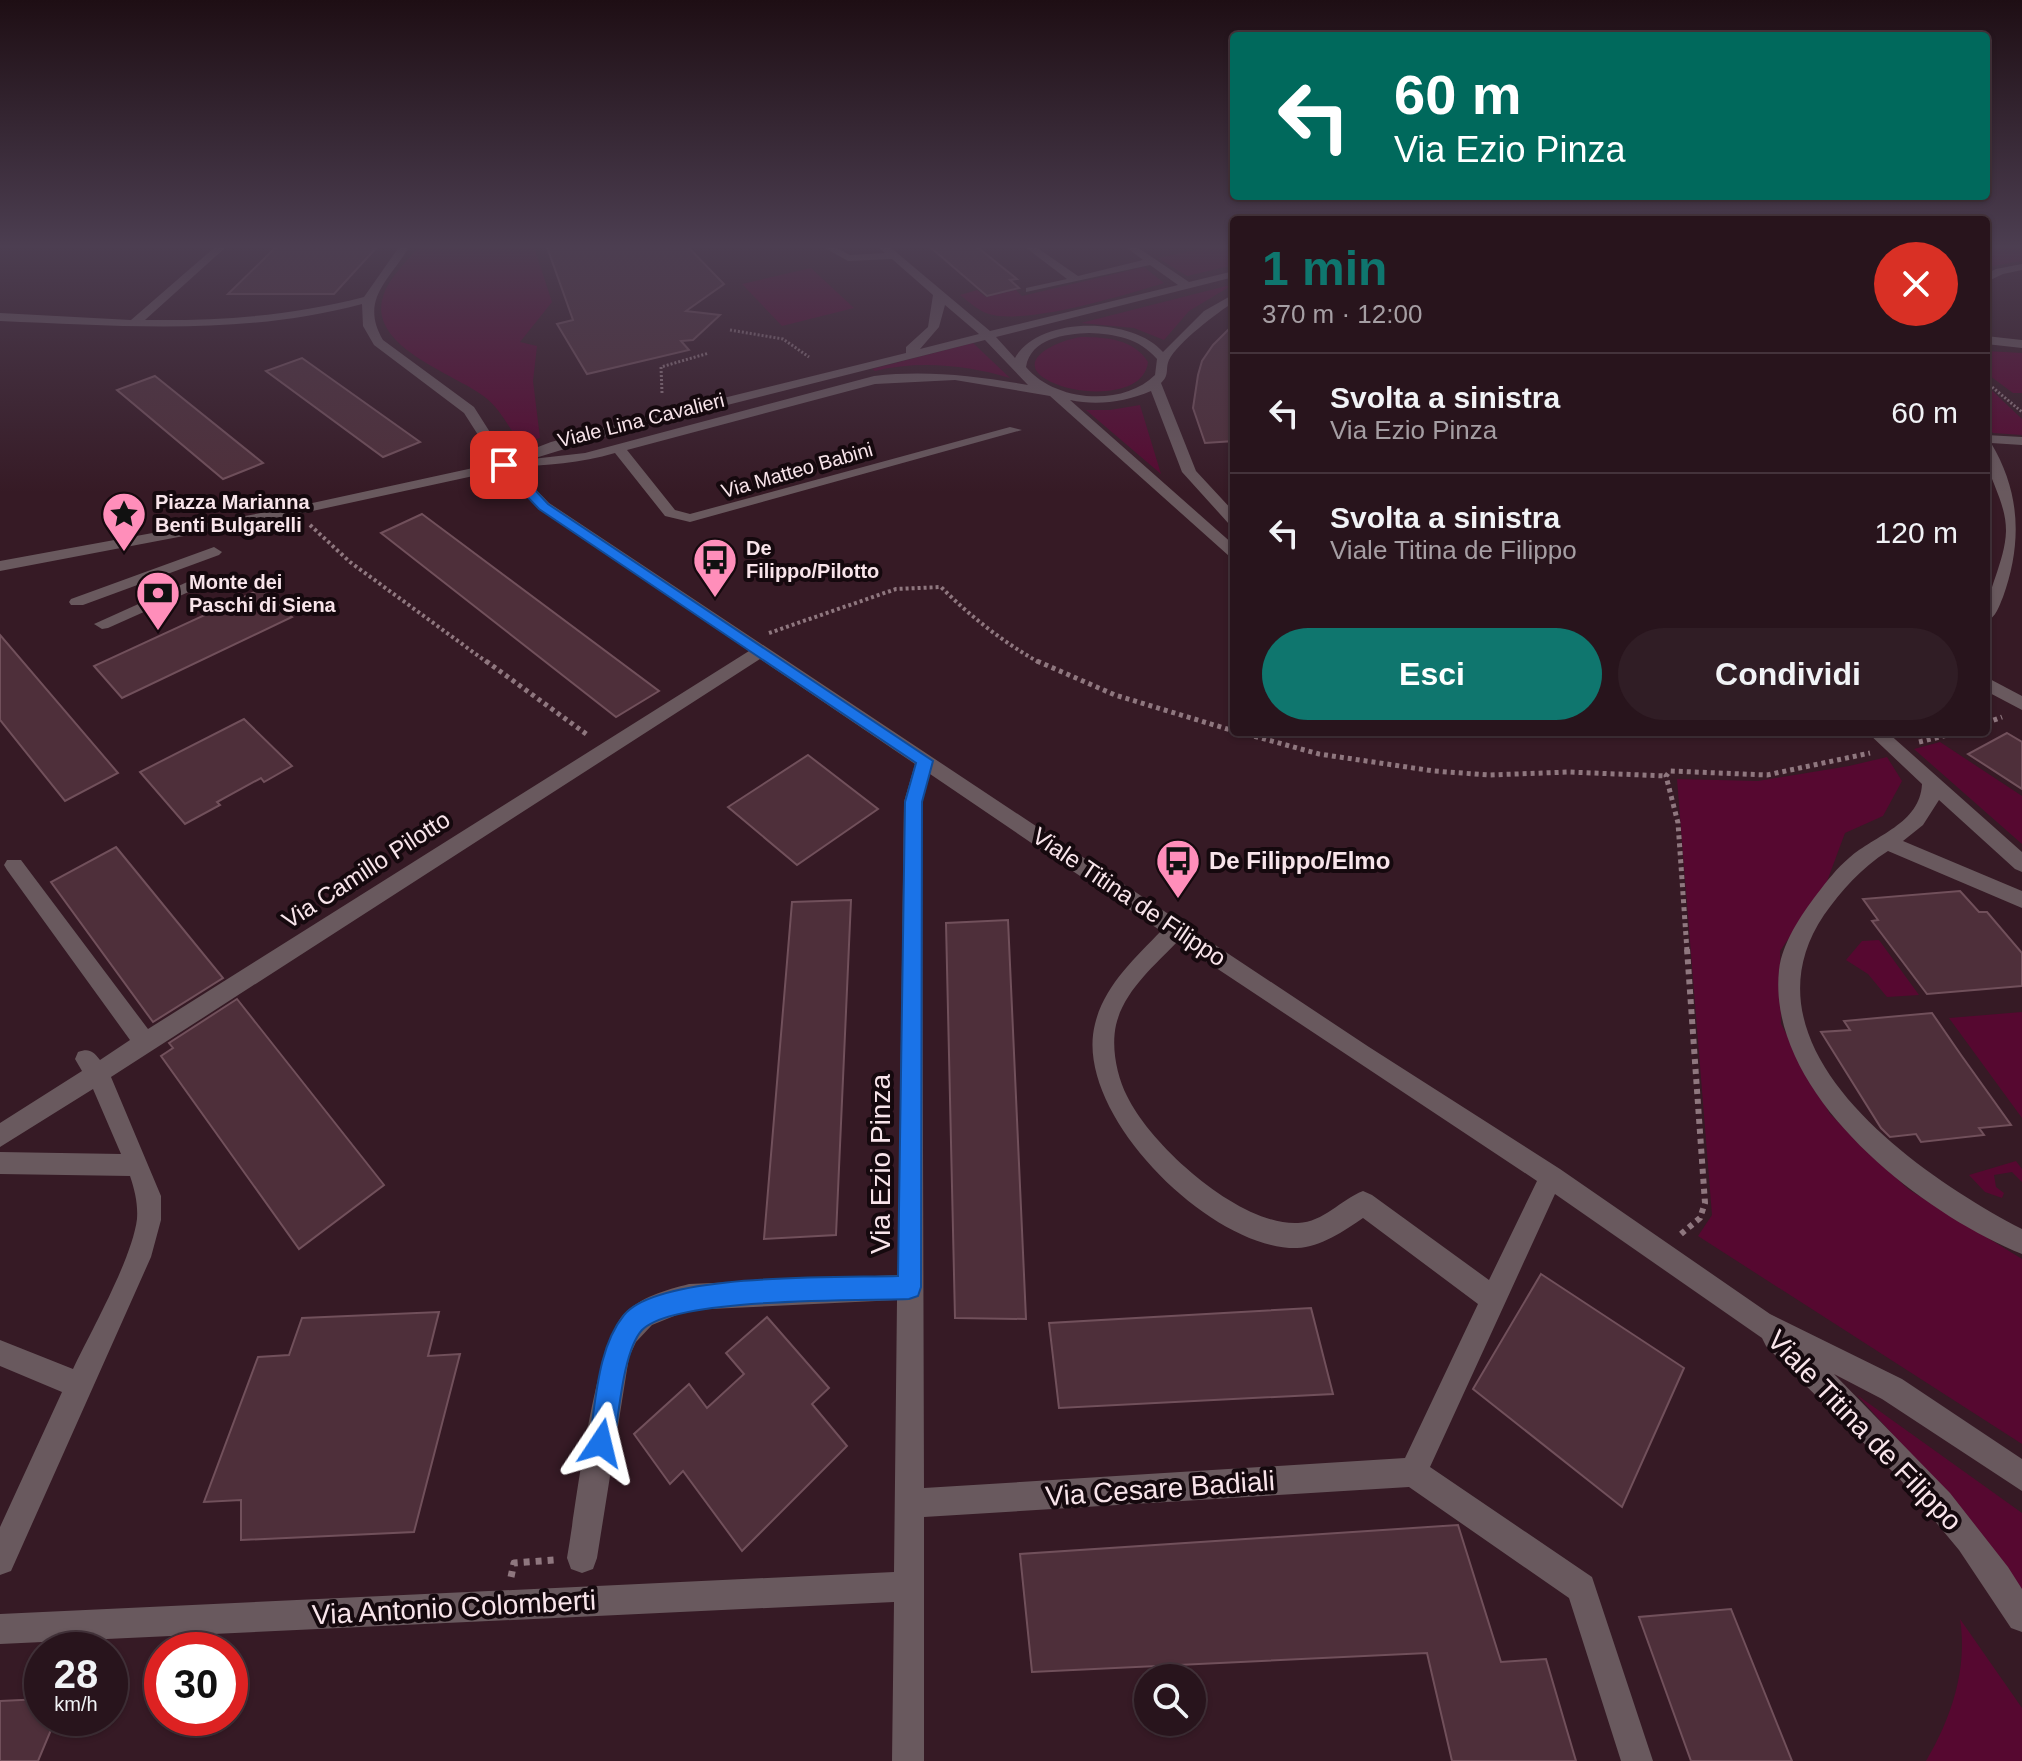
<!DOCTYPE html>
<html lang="it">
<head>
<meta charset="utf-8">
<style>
  :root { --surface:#28141c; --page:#301d25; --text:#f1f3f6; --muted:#a59ea3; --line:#44333b; --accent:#0f766e }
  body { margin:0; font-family:Arial,sans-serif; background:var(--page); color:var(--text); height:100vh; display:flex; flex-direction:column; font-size:30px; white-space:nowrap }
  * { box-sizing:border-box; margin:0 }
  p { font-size:26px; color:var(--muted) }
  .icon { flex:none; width:44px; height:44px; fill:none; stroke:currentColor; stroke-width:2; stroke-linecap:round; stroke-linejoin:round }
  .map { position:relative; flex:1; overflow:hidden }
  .panel { position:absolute; left:1230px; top:216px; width:760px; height:520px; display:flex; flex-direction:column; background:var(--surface); border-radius:8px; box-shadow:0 2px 6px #0004,0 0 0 2px var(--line) }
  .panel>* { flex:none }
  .top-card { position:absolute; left:1230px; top:32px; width:760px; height:168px; border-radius:8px; box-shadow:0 2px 6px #0004,0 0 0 2px var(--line); background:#00695c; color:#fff; overflow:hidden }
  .controls { position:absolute; left:1134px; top:1664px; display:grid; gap:16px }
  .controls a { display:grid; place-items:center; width:72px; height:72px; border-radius:50%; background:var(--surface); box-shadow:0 2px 6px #0004,0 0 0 2px var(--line); font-size:40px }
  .speed { position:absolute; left:24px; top:1632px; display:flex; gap:16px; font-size:40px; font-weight:700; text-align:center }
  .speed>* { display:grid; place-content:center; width:104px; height:104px; border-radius:50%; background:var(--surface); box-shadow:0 2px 6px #0004,0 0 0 2px var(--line); line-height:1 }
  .speed small { font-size:20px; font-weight:400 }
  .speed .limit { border:12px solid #d22; background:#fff; color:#111 }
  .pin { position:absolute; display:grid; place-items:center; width:68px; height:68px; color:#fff; margin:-34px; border-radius:16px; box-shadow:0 4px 12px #0006 }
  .me { position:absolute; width:88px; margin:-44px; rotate:10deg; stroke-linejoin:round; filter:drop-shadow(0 0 6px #0008) }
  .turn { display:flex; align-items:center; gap:28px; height:168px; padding:0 32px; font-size:36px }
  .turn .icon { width:104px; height:104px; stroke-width:2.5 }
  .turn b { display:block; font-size:56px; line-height:68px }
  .round { display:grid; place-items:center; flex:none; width:84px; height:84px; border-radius:42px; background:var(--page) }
  .headline { display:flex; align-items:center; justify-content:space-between; height:136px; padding:0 32px }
  h1 { font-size:48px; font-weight:600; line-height:60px; color:var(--accent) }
  .button { display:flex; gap:16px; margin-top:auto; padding:16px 32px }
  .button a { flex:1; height:92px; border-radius:48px; background:var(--accent); color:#fff; font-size:32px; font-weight:600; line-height:92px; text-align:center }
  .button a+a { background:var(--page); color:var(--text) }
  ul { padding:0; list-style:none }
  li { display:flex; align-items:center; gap:24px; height:120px; padding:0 32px; border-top:2px solid var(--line) }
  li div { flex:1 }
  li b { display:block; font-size:30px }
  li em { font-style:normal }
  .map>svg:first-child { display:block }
  .green { fill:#560830 }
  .building { fill:#4e2f3a; stroke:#71505b; stroke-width:2 }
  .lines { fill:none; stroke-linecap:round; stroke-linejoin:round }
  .path-far4 { stroke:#8f777f; stroke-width:3; stroke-dasharray:2 2; stroke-linecap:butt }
  .path-far3 { stroke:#8f777f; stroke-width:4; stroke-dasharray:3 3; stroke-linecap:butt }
  .path-far2 { stroke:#8f777f; stroke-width:5; stroke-dasharray:4 4; stroke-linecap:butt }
  .path-far1 { stroke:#8f777f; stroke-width:6; stroke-dasharray:5 5; stroke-linecap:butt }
  .path { stroke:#8f777f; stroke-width:7; stroke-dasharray:6 6; stroke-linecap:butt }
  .minor { fill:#69595e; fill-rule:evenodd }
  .route { fill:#1a73e8; stroke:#114b97; stroke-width:2 }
  .labels { text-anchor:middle; stroke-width:8; stroke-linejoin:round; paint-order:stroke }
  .far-street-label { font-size:20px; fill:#f8e4ea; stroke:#15090e }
  .far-poi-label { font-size:20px; font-weight:bold; fill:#f8e4ea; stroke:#15090e; text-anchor:start }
  .poi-label { font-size:24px; font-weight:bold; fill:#f8e4ea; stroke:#15090e; text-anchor:start }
  .street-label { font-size:24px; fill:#f8e4ea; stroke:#15090e }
  .near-street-label { font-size:28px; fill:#f8e4ea; stroke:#15090e }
</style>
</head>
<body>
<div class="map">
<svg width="2022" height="1761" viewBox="0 0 2022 1761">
  <rect width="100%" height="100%" fill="#361a25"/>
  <!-- green -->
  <g class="green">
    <path d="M 419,247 L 534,247 L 552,302 L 520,342 L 537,346 L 533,381 L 540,438 L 520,443 C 510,429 500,409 486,398 C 455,373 361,346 385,291 C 393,274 407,261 419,247 Z"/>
    <path d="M 1209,247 L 1234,248 L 1234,265 L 1187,276 L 1158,258 Z"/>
    <path d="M 1986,247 L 2022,247 L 2022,261 L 1986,267 Z"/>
    <path d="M 1144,267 L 1164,283 C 1125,295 1021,327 986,313 C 976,309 968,301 960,295 L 977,290 L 986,297 L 1016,290 L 1022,296 Z"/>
    <path d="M 811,268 L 854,308 L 782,326 L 742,284 Z"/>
    <path d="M 1234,284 L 1189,311 L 1164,340 L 1134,328 L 1081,323 Z"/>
    <path d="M 1081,337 C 1106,337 1134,339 1148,362 C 1144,398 1081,395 1056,384 C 1007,364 1054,341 1081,337 Z"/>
    <path d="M 973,343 L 1010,378 C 968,365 918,360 875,371 L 872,369 Z"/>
    <path d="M 1986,351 L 2022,353 L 2022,393 L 2013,393 L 1986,373 Z"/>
    <path d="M 1986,385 L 2022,419 L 2022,435 L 1993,433 L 1986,426 Z"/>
    <path d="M 1140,405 L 1161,474 L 1086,410 L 1110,410 Z"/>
    <path d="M 1940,742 L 2022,796 L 2022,844 L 1914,749 Z"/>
    <path d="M 1887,757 L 1902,781 L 1883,816 L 1845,833 L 1826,884 L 1780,951 L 1781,1024 L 1830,1114 L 1908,1189 L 2022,1259 L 2022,1444 L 1698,1236 L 1712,1215 L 1677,779 L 1758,781 L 1849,766 Z"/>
    <path d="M 1879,940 L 1919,995 L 1887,997 L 1868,974 L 1846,960 L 1862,941 Z"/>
    <path d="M 2022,1012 L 2022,1118 L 1949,1018 Z"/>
    <path d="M 2016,1161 L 2022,1169 L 2022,1182 L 2012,1172 L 1994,1175 L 1996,1187 L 2004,1193 L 2002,1198 L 1985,1192 L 1969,1175 Z"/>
    <path d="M 1857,1395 L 2022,1513 L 2022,1595 L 1915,1459 Z"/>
    <path d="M 1960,1619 L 2022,1708 L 2022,1761 L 1926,1761 C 1951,1719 1968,1669 1960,1619 Z"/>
  </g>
  <!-- building -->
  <g class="building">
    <path d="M 276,247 L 377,247 L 334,294 L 228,294 Z"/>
    <path d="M 547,247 L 688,247 L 724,284 L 686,311 L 720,315 L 693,340 L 681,341 L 689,350 L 587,374 L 557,324 L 573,320 Z"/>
    <path d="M 930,247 L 977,247 L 1017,279 L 1010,280 L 1019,288 L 987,296 Z"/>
    <path d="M 1234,324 L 1234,441 L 1205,443 L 1193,408 L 1198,375 L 1202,361 L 1213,345 Z"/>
    <path d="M 302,358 L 420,442 L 383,457 L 266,371 Z"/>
    <path d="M 155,376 L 263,463 L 223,479 L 117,390 Z"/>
    <path d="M 422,514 L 659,691 L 616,717 L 381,533 Z"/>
    <path d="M 261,589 L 292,617 L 122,698 L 94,666 Z"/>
    <path d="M 0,635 L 118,773 L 65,801 L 0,720 Z"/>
    <path d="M 244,719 L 292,766 L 264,782 L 261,778 L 217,802 L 220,805 L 185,824 L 140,772 Z"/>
    <path d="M 2007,733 L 2022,742 L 2022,789 L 1968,754 Z"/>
    <path d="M 808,755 L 878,809 L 797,865 L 728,807 Z"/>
    <path d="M 116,847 L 223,978 L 153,1022 L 51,882 Z"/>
    <path d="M 1960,891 L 1979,912 L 1987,912 L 2022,953 L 2022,986 L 1927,994 L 1872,921 L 1878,920 L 1863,899 Z"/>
    <path d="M 851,900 L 836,1235 L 764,1239 L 792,902 Z"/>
    <path d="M 1008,920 L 1026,1319 L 955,1318 L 946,923 Z"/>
    <path d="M 237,999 L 384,1185 L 299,1249 L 161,1056 L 173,1048 L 169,1043 Z"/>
    <path d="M 1932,1013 L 1961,1055 L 2011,1125 L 1979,1128 L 1984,1135 L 1921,1142 L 1916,1134 L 1890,1137 L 1881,1128 L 1821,1032 L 1850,1030 L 1844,1021 Z"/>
    <path d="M 1541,1274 L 1684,1368 L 1622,1507 L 1473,1389 Z"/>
    <path d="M 1311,1308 L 1333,1394 L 1059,1408 L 1049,1323 Z"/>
    <path d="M 439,1312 L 428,1356 L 460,1354 L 414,1532 L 241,1540 L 241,1500 L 204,1502 L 258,1357 L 289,1355 L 302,1318 Z"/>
    <path d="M 767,1317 L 829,1388 L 812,1404 L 847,1446 L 742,1551 L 683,1471 L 670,1484 L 634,1434 L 689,1384 L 707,1408 L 744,1374 L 726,1353 Z"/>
    <path d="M 1458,1525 L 1501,1662 L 1546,1659 L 1576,1761 L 1452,1761 L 1427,1653 L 1032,1672 L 1020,1554 Z"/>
    <path d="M 1731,1609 L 1792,1761 L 1691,1761 L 1639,1617 Z"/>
    <path d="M 42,1699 L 42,1718 L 56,1718 L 38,1761 L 0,1761 L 0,1701 Z"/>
  </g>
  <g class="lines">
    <!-- path-far4 -->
    <g class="path-far4">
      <path d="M 730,330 L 783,339 L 809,357"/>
      <path d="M 1986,382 L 2022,412"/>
      <path d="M 662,393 L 661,367 L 709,353"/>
    </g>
    <!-- path-far3 -->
    <g class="path-far3">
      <path d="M 310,525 L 350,562 L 488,663"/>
      <path d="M 769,633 L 896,589 L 941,587 C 971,617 1003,642 1040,663"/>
    </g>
    <!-- path-far2 -->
    <g class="path-far2">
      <path d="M 486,661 L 589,736"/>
      <path d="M 1037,661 L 1115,695 L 1234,731"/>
      <path d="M 1986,723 L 2002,717"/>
      <path d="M 1239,732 L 1319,754 L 1434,771 L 1489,775 L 1569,772 L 1666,776"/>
      <path d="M 1919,742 L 1960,732"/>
      <path d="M 1687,951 L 1678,823 L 1666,776 L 1670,771 L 1767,775 L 1870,753"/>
    </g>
    <!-- path-far1 -->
    <path class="path-far1" d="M 1681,1234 L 1700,1218 L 1705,1203 L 1687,949"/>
    <!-- path -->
    <path class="path" d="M 511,1577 L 514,1563 L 554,1560"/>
    <!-- minor -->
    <g class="minor">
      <path d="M 215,247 L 226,247 L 145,320 C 220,321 291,316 364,297 L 399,247 L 409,247 C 390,280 359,299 383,340 L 474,407 L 507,459 L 551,442 L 610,426 L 906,353 L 906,347 L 928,327 L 933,295 L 892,259 L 848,261 L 823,247 L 835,247 L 850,255 L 885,253 L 879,247 L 890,247 L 990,331 L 1178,285 L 1150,265 L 1026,292 L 1026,288 L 1067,279 L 1025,247 L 1036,247 L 1078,276 L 1143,260 L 1126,247 L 1137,247 L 1189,282 L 1234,271 L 1234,277 L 996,337 L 1015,358 C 1039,315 1133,317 1163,352 L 1204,311 L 1234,294 L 1234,302 C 1218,312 1177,343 1169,360 C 1165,369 1170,375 1161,383 L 1196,471 L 1234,512 L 1234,525 L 1229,524 L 1182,472 L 1151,391 C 1125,402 1097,406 1070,400 L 1234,545 L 1234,558 L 1229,556 L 1050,396 L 955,380 L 875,384 L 627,450 L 675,510 L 690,514 L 1010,427 L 1022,430 L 690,522 L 665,516 L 615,453 C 581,463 545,466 513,466 L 549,503 L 1369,1047 L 1560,1169 L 1770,1314 L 1902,1379 L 2022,1459 L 2022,1491 L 1882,1399 L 1834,1374 L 1950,1493 L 2008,1567 L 2022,1589 L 2022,1632 L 2011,1628 L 1959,1550 L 1899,1478 L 1766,1346 L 1762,1338 L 1555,1194 L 1430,1467 L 1592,1577 L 1653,1761 L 1621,1761 L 1569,1598 L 1409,1487 L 924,1517 L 924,1761 L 892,1761 L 894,1602 L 0,1644 L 0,1614 L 894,1572 L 897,1300 L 689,1310 L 652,1325 L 636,1342 L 629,1357 L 597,1558 L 593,1569 L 582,1573 L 571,1569 L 567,1558 C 576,1507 594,1348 623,1315 C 640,1297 666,1290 689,1284 L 898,1275 L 904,802 L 915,764 L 760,659 L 111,1077 L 161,1196 L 161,1220 L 151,1257 L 11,1571 L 0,1575 L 0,1527 L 62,1392 L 0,1366 L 0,1340 L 73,1369 C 91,1331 132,1259 137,1219 C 138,1204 135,1191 130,1176 L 0,1174 L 0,1152 L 121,1154 L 93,1089 L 0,1147 L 0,1123 L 82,1071 L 75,1059 L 78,1052 C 89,1048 93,1051 100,1060 L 130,1040 L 7,870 L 4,865 L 7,860 L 21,860 L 148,1029 L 749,651 L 539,509 L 501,470 L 294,515 L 0,571 L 0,561 L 294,507 L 496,463 L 464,413 L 374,345 L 363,326 L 362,304 C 242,336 123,326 0,321 L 0,313 L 131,320 ZM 945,305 L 979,334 L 920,349 L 939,327 ZM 1089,333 C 1115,334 1139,338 1157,359 L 1155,375 C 1123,407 1055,402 1026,367 C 1031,338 1065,334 1089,333 ZM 985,340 L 1028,385 C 975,376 927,370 874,376 L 585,453 L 532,459 L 620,432 ZM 930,774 L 1161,931 C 1135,958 1104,986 1095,1024 C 1072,1113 1211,1250 1297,1248 C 1321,1247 1344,1231 1363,1218 L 1478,1304 L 1405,1458 L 924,1488 L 922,802 ZM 1177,942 L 1537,1181 L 1489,1280 L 1372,1195 L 1363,1191 C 1340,1200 1324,1222 1298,1223 C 1240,1226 1151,1146 1127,1096 C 1117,1076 1111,1048 1116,1025 C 1124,991 1154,966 1177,942 Z"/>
      <path d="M 2022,264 L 2022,270 L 2003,274 L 1986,282 L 1986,274 L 1996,269 Z"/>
      <path d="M 1986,336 L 2022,340 L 2022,348 L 1986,344 Z"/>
      <path d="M 1986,435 L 2022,437 L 2022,445 L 1991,443 C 2021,493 2022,544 2003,597 C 1999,606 1996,618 1986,621 C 1986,590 2005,563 2006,531 C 2006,504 1992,485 1986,460 C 1984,452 1986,442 1986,435 Z"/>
      <path d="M 214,547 L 222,552 L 219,555 L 83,605 L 71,605 L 69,602 L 71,599 Z"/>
      <path d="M 205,574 L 211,576 L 211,582 L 108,628 L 102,629 L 94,624 Z"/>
      <path d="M 1986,677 L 2022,696 L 2022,710 L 1986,691 Z"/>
      <path d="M 1867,732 L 1887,732 L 2022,852 L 2022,872 L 2015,869 L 1939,800 L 1923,825 L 1903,841 L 2022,891 L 2022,908 L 1888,851 C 1861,868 1842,890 1824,915 C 1734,1049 1920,1176 2022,1229 L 2022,1254 C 1921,1213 1766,1094 1779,970 C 1782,943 1801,915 1817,894 C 1827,881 1837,868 1849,858 C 1875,835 1920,824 1922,784 Z"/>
    </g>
  </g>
  <!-- sky -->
  <linearGradient id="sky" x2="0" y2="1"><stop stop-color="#1e0e14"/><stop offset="0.5" stop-color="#4c3e51"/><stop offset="1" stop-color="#4c3e51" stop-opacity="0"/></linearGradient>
  <rect width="2022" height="493" fill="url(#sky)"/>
  <!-- route -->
  <path class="route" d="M 500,462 L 509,462 L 548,504 L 933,761 L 922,802 L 921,1287 L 918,1296 L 909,1299 C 857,1301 674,1297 642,1330 C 623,1351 619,1414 614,1443 L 610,1452 L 601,1456 L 592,1452 L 589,1443 C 596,1403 597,1348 624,1315 C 659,1272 840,1278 898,1276 L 905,802 L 916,763 L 539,509 L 500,468 Z"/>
  <!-- icons -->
  <defs>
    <g id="sight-pin" transform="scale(2.3)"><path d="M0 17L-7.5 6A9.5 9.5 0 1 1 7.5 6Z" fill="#ff8eba" stroke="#15090e"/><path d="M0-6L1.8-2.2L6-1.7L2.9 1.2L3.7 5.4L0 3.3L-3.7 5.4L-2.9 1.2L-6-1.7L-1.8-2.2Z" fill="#111"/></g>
    <g id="bus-pin" transform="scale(2.3)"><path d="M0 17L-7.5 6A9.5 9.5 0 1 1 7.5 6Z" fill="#ff8eba" stroke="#15090e"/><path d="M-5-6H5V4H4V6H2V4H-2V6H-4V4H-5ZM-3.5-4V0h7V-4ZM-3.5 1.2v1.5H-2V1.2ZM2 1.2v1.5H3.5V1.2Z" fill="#111"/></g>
    <g id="bank-pin" transform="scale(2.3)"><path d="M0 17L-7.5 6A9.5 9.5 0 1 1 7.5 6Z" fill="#ff8eba" stroke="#15090e"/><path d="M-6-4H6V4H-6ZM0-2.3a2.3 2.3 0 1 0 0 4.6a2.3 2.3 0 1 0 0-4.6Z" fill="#111"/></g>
  </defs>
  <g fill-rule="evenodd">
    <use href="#sight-pin" x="124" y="514"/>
    <use href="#bus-pin" x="715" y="560"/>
    <use href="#bank-pin" x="158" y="593"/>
    <use href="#bus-pin" x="1178" y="861"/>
  </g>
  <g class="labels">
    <!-- far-street labels -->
    <g class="far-street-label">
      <text transform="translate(641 420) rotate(-14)" y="7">Viale Lina Cavalieri</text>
      <text transform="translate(797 470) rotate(-16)" y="7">Via Matteo Babini</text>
    </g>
    <!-- far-poi labels -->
    <g class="far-poi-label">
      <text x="155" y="509">Piazza Marianna<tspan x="155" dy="23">Benti Bulgarelli</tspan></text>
      <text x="746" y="555">De<tspan x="746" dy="23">Filippo/Pilotto</tspan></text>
      <text x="189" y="589">Monte dei<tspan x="189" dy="23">Paschi di Siena</tspan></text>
    </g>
    <!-- poi labels -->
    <g class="poi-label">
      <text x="1209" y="869">De Filippo/Elmo</text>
    </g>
    <!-- street labels -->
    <g class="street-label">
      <text transform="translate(366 870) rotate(-33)" y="8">Via Camillo Pilotto</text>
      <text transform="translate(1129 897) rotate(34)" y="8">Viale Titina de Filippo</text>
    </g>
    <!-- near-street labels -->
    <g class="near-street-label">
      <text transform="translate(880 1164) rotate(-90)" y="10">Via Ezio Pinza</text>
      <text transform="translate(1865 1430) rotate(46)" y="10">Viale Titina de Filippo</text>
      <text transform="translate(1160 1488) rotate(-4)" y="10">Via Cesare Badiali</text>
      <text transform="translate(454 1607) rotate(-3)" y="10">Via Antonio Colomberti</text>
    </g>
  </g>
</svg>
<div class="controls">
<a><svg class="icon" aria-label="search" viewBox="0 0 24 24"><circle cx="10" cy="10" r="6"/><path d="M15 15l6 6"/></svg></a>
</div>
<div class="speed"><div>28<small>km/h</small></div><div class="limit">30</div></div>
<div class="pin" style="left:504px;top:465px;background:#d93025"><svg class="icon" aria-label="arrive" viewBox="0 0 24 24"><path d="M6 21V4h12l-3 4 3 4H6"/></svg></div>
<svg class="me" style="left:601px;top:1443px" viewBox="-20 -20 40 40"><path d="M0-17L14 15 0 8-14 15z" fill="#1a73e8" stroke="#fff" stroke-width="4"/></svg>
<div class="top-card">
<div class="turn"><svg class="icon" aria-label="left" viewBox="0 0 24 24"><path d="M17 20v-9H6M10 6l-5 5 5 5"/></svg><div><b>60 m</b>Via Ezio Pinza</div></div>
</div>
<section class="panel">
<div class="headline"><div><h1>1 min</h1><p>370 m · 12:00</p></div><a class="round" style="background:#d93025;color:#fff"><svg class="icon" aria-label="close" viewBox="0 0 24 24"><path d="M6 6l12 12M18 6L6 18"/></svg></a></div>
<ul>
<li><svg class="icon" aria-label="left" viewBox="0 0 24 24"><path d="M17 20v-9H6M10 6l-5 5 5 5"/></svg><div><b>Svolta a sinistra</b><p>Via Ezio Pinza</p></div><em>60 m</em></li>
<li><svg class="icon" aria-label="left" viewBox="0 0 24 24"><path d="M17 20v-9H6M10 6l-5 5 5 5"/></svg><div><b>Svolta a sinistra</b><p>Viale Titina de Filippo</p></div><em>120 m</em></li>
</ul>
<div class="button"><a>Esci</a><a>Condividi</a></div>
</section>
</div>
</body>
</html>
